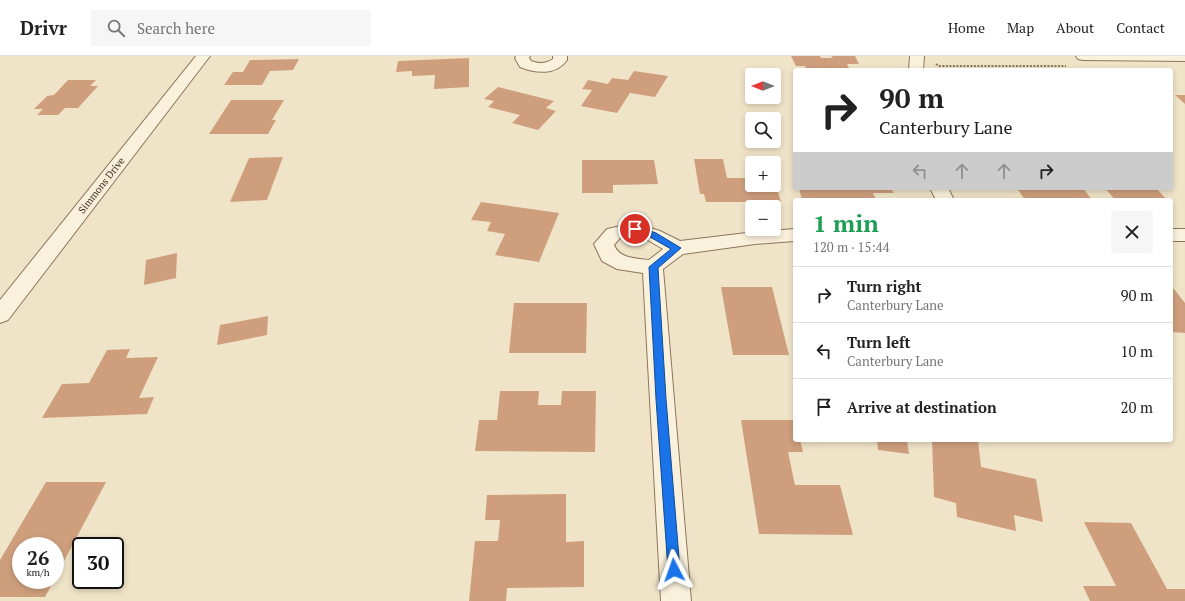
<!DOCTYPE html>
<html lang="en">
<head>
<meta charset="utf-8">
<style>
  :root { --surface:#fff; --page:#f6f6f6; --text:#222; --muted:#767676; --line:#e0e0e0 }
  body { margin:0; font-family:"PT Serif",serif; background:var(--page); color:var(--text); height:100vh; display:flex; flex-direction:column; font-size:15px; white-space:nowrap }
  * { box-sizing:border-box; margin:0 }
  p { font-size:13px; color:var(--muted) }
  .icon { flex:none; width:22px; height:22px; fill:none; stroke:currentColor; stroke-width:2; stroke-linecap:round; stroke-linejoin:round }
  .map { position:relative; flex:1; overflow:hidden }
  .side { position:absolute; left:793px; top:142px; width:380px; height:244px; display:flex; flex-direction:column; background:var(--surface); border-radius:4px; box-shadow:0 2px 6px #0003 }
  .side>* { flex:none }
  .top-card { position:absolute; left:793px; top:12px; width:380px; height:122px; border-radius:4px; box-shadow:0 2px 6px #0003; background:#fff; color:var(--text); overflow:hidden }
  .needle { width:26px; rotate:270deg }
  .controls { position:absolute; left:745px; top:12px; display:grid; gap:8px }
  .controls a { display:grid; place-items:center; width:36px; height:36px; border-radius:4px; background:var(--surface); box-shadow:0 2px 6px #0003; font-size:20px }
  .speed { position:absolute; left:12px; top:481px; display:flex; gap:8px; font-size:20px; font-weight:700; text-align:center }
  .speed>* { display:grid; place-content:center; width:52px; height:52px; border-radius:50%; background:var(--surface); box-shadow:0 2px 6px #0003; line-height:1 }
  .speed small { font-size:10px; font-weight:400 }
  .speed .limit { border:2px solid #111; border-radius:6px; background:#fff; color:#111 }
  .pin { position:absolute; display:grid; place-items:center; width:34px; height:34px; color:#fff; margin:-17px; border:2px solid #fff; border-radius:50%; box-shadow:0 1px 4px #0007 }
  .me { position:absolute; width:44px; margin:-22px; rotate:356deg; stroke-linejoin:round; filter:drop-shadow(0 0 3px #0008) }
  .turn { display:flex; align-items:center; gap:14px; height:84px; padding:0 20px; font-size:18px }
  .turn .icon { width:52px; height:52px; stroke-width:2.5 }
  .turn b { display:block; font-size:28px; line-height:34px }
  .lanes { display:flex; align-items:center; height:38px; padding:0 20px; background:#0003; justify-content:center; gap:20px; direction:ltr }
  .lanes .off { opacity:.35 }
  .round { display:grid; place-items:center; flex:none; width:42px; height:42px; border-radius:4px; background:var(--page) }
  .headline { display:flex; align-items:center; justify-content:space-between; height:68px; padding:0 20px }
  h1 { font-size:24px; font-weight:800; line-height:30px; color:#1e9e55 }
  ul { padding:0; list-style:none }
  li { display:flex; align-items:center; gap:12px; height:56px; padding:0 20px; border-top:1px solid var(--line) }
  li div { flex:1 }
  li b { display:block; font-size:15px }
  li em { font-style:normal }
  header { display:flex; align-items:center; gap:24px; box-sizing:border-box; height:56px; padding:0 20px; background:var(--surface); border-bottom:1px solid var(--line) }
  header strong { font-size:19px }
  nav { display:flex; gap:22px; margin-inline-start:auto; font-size:14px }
  .search { width:280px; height:36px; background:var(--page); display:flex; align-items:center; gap:10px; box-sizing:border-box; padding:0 14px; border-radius:4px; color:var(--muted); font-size:15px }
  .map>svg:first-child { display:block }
  .building { fill:#cf9f7d }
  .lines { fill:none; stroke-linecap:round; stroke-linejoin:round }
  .minor-casing { stroke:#8d765c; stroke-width:2 }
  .path { stroke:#8d765c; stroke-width:2; stroke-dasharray:2 1.5; stroke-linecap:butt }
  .minor { fill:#faf1dc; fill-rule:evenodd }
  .route { fill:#1a73e8; stroke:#114b97 }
  .labels { text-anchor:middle; stroke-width:4; stroke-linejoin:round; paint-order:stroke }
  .street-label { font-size:10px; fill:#3d2e20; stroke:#f7eed8 }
</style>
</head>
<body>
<header>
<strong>Drivr</strong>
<div class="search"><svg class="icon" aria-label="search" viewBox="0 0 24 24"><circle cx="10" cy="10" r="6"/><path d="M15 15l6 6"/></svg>Search here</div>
<nav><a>Home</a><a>Map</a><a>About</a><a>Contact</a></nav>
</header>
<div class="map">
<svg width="1185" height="545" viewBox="0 0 1185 545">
  <rect width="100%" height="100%" fill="#f0e4c8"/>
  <!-- building -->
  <g class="building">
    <path d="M 791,0 L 820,0 L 821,2 L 833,2 L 831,0 L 855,0 L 859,8 L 847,8 L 850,14 L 806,14 L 805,10 L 796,10 Z"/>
    <path d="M 469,2 L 469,31 L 434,33 L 435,19 L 412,20 L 412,15 L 396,16 L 398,5 Z"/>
    <path d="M 299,3 L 293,14 L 270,15 L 262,29 L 224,29 L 233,16 L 243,16 L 250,4 Z"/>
    <path d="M 634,15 L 668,20 L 655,41 L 630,37 L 617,57 L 581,50 L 592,34 L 582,33 L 588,24 L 608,28 L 612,22 L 628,24 Z"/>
    <path d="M 68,24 L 96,24 L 90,30 L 98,30 L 78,52 L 65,52 L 58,59 L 37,59 L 43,53 L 34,53 L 47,40 L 54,39 Z"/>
    <path d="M 498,31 L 554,45 L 546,52 L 556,55 L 538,74 L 512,67 L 520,59 L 488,51 L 494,45 L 484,43 Z"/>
    <path d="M 1175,39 L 1185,39 L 1185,48 Z"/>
    <path d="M 231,44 L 284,44 L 272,64 L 276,64 L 268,78 L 209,78 Z"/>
    <path d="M 283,101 L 267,144 L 230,146 L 249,102 Z"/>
    <path d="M 694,103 L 723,103 L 727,122 L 752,122 L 752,129 L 774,129 L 774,122 L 781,146 L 706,146 L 704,138 L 700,138 Z"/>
    <path d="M 582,104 L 654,104 L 658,128 L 613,129 L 613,137 L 582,137 Z"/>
    <path d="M 799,132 L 891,132 L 894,137 L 873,137 L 876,144 L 802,144 Z"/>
    <path d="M 1017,132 L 1083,132 L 1092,144 L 1025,144 Z"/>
    <path d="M 1105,132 L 1156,132 L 1167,144 L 1115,144 Z"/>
    <path d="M 481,146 L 559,157 L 539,206 L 495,199 L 505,178 L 487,175 L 491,166 L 471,164 Z"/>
    <path d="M 177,197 L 176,222 L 144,229 L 146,204 Z"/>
    <path d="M 721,231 L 772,231 L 789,299 L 733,299 Z"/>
    <path d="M 1171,233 L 1174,233 L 1185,247 L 1185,277 L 1171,276 Z"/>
    <path d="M 514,247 L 587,247 L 586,297 L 509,297 Z"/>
    <path d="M 268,260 L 267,279 L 217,289 L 220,269 Z"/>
    <path d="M 130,293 L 126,302 L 158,301 L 139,342 L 154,341 L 147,358 L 42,362 L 62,328 L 89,327 L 107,294 Z"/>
    <path d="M 500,335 L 539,335 L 538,349 L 561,349 L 562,335 L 596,335 L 595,396 L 475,395 L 479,364 L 497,364 Z"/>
    <path d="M 741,364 L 795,364 L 795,384 L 800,384 L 803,396 L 788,396 L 795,429 L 840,429 L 853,479 L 759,478 Z"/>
    <path d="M 877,384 L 907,384 L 909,398 L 878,394 Z"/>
    <path d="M 932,384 L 978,384 L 981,411 L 1036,423 L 1043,466 L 1014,459 L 1016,475 L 957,461 L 956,447 L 934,441 Z"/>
    <path d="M 46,426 L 106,426 L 55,522 L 55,490 L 21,490 L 21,524 L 54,524 L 45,541 L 0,541 L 0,504 Z"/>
    <path d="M 566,438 L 566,486 L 584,485 L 584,531 L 507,532 L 506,545 L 469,545 L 475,485 L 498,485 L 500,464 L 485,464 L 487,439 Z"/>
    <path d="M 1084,466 L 1131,467 L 1167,533 L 1185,533 L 1185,545 L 1090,545 L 1083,530 L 1116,530 Z"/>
  </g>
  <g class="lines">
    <!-- minor casing -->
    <g class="minor-casing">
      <g id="minor">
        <path d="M 196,0 L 210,0 L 8,264 L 0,267 L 0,244 Z"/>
        <path d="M 516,0 L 530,0 L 529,2 L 531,5 C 539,8 546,8 553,3 L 553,0 L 567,0 L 567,4 C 556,20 535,17 520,11 L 515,2 Z"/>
        <path d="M 910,0 L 924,0 L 923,14 L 909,14 Z"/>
        <path d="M 1076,0 L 1185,0 L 1185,5 L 1083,4 L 1078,3 Z"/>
        <path d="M 930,132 L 948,132 L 954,144 L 936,144 Z"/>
        <path d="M 635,167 L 660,175 L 680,185 L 755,176 L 795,173 L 795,185 L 755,188 L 683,198 L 663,213 L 691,545 L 661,545 L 643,217 L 617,213 L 602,205 L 594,188 L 607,173 ZM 634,179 L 646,183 L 663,193 L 649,204 C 635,202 620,203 614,189 L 620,182 Z"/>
        <rect x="1171" y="173" width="14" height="12"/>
      </g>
    </g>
    <!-- path -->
    <path class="path" d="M 936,8 L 939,10 L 1066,10"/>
    <!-- minor -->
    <use href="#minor" class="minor"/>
  </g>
  <!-- route -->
  <path class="route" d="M 635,170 L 656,177 L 681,192 L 658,212 L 666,343 L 680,514 L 678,518 L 674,520 L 670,518 L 668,514 L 656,343 L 649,211 L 671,193 L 650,181 L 632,174 L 632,171 Z"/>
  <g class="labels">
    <!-- street labels -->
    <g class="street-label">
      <text transform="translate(101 129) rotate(-52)" y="4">Simmons Drive</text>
    </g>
  </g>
</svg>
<div class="controls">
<a><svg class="needle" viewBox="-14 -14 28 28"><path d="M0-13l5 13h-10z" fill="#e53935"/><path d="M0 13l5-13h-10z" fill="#767676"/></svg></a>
<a><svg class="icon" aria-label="search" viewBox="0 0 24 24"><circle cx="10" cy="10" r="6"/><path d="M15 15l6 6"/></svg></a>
<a>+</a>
<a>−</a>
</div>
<div class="speed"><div>26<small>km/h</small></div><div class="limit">30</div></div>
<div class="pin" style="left:635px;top:173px;background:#d93025"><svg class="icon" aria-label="arrive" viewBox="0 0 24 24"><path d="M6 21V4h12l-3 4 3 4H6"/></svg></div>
<svg class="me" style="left:674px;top:514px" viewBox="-20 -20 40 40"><path d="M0-17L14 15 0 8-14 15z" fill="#1a73e8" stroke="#fff" stroke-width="4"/></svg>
<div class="top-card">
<div class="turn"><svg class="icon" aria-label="right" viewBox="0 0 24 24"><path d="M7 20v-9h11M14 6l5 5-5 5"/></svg><div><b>90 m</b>Canterbury Lane</div></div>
<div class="lanes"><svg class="icon off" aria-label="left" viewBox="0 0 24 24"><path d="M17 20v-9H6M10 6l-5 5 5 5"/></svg><svg class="icon off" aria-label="ahead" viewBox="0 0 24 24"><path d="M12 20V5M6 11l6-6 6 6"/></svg><svg class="icon off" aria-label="ahead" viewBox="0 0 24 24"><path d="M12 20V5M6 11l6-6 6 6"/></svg><svg class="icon" aria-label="right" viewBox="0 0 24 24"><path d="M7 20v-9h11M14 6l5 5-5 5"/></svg></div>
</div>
<section class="side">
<div class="headline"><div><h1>1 min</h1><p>120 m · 15:44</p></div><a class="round"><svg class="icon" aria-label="close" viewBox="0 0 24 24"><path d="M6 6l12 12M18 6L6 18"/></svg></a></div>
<ul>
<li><svg class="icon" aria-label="right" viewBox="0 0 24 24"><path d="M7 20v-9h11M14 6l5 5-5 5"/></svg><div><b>Turn right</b><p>Canterbury Lane</p></div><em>90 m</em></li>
<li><svg class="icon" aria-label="left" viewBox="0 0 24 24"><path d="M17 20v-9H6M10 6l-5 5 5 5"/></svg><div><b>Turn left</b><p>Canterbury Lane</p></div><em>10 m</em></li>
<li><svg class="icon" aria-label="arrive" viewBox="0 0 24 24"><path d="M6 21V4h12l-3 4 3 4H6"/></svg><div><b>Arrive at destination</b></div><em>20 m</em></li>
</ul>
</section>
</div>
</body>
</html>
